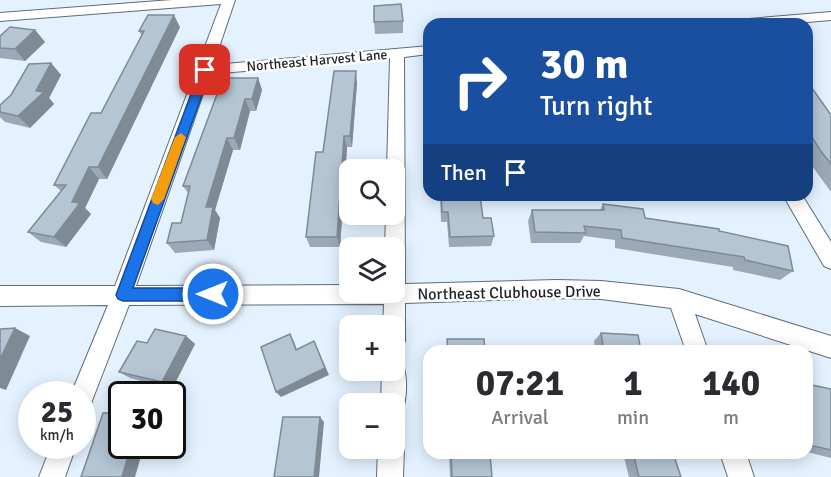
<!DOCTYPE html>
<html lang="en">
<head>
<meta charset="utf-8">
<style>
  :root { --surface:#fff; --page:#f7f7f7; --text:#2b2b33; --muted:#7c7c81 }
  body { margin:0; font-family:Signika,sans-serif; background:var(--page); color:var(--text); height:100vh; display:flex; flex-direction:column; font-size:22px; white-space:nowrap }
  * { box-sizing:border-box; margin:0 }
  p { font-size:20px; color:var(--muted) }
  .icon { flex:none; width:33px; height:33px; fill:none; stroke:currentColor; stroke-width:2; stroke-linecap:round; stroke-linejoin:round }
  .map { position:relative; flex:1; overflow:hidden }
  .details { position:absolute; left:423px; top:345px; width:390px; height:114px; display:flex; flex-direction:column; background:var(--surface); border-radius:18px; box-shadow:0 3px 15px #0003 }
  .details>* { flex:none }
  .guide { position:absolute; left:423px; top:18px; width:390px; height:183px; border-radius:18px; box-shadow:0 3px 15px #0003; background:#1a4fa0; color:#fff; overflow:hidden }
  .fabs { position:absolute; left:339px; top:159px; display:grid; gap:12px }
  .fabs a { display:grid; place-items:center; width:66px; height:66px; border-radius:12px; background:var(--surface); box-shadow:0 3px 15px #0003; font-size:30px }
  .speed { position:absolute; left:18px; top:381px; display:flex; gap:12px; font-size:30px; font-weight:700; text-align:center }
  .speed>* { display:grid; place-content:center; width:78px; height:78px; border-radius:50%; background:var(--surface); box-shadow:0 3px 15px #0003; line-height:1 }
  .speed small { font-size:15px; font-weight:400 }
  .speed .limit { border:3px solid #111; border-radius:9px; background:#fff; color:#111 }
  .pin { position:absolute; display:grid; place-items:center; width:51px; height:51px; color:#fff; margin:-26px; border-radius:12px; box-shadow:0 3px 9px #0006 }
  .me { position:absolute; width:66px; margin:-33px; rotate:270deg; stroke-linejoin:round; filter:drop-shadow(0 0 4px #0008) }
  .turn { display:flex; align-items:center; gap:21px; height:126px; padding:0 18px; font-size:27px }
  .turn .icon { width:78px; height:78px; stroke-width:2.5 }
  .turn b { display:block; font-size:42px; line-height:51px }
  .then { display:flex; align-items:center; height:57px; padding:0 18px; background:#0003; gap:12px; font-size:22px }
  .eta { display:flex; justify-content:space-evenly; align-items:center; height:102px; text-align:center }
  .eta b { font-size:36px; font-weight:700; line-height:42px }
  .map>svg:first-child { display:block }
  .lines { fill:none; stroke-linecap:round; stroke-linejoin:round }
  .minor-casing { stroke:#5d6d7a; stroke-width:2 }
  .minor { fill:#fff; fill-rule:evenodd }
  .wall { fill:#9ba9b6 }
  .shaded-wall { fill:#7e8a94 }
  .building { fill:#b4c5d4; stroke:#7e8a94; stroke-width:1.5 }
  .route { fill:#1a73e8; stroke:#114b97; stroke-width:1.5 }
  .slow { fill:#f59e0b }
  .labels { text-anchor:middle; stroke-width:5; stroke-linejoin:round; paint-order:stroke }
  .far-street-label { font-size:14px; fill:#1d2329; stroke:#fff }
  .street-label { font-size:16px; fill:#1d2329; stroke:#fff }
</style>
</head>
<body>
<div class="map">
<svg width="831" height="477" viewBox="0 0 831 477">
  <rect width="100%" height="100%" fill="#e4f2ff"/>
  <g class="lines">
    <!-- minor casing -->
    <g class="minor-casing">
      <g id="minor">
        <path d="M 172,0 L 235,0 L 213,65 L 429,46 L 429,54 L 404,57 L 405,284 L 557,280 L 601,281 L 679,289 L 831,336 L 831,358 L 695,314 L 708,351 L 686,351 L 671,308 L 601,299 L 557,298 L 405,303 L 405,341 L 402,349 L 394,352 L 394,326 L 383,326 L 384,304 L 129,305 L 90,406 L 82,410 L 82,394 L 71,394 L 108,305 L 0,306 L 0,286 L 115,286 L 221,4 L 0,21 L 0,13 ZM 390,58 L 387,170 L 394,170 L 394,214 L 386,214 L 385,248 L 394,248 L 394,292 L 350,292 L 350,285 L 136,286 L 210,74 Z"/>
        <path d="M 831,12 L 831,20 L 784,24 L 730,24 L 737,20 Z"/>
        <path d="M 783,195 L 802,195 L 831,242 L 831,269 L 824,266 Z"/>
        <path d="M 394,359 L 402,362 C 408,376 407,398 402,413 L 394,415 L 394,404 L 381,404 L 382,370 L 394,370 Z"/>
        <path d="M 394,437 L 400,439 L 404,448 L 403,477 L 377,477 L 378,448 L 394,448 Z"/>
        <path d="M 51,446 L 76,446 L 65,477 L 39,477 Z"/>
        <path d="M 720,453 L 746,453 L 754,477 L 728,477 Z"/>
      </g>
    </g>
    <!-- minor -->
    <use href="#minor" class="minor"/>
  </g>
  <!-- wall -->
  <g class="wall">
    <path d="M 403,21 L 403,33 L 375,34 L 374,22 Z"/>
    <path d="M 180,27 L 107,179 L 99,179 L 85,208 L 91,214 L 66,247 L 41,242 L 28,232 L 61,191 L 54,185 L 101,113 L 142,36 L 139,31 Z"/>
    <path d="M 35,30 L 45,42 L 25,61 L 0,58 L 0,36 Z"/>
    <path d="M 51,63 L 61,75 L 49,98 L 54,104 L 30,128 L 5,122 L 0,117 L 0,105 Z"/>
    <path d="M 258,78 L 262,90 L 256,111 L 250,111 L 240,150 L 233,150 L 215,210 L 220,218 L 214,250 L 175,253 L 167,243 L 181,223 L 188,193 L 183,186 Z"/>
    <path d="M 807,81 L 831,115 L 831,192 L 807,159 Z"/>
    <path d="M 357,83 L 352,147 L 347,147 L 340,247 L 310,247 L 306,237 L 323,152 Z"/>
    <path d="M 440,195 L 472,195 L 483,218 L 494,236 L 491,246 L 449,247 L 447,222 L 441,222 Z"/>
    <path d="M 603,204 L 645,218 L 719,231 L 793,271 L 780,280 L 733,270 L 733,267 L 615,248 L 615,240 L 584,236 L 580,243 L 531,243 L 528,221 L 532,210 L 600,210 Z"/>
    <path d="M 601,333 L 641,351 L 595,351 L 594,341 Z"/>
    <path d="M 186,336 L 195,344 L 172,389 L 130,378 L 119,372 L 147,343 Z"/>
    <path d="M 807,384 L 831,389 L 831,458 L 807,452 Z"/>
    <path d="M 449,453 L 499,453 L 499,455 L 496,458 L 490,458 L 492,477 L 450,477 Z"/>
    <path d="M 623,453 L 673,453 L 681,477 L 629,477 Z"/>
  </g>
  <!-- shaded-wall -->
  <g class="shaded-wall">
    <path d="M 174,15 L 180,27 L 107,179 L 98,167 Z"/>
    <path d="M 35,30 L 45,42 L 25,61 L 15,49 Z"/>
    <path d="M 51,63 L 61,75 L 49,98 L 54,104 L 30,128 L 18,116 Z"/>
    <path d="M 356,71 L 357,83 L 352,147 L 350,136 Z"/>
    <path d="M 258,78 L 262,90 L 256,111 L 252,99 Z"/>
    <path d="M 245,99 L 250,111 L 240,150 L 234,138 Z"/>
    <path d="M 344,136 L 347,147 L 340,247 L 337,237 Z"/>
    <path d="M 227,138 L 233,150 L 215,210 L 220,218 L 214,250 L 207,240 L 206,207 Z"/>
    <path d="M 89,167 L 99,179 L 85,208 L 91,214 L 66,247 L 54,237 Z"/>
    <path d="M 15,328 L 30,336 L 6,390 L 0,388 L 0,359 Z"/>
    <path d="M 290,334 L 294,342 L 300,357 L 296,350 Z"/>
    <path d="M 186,336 L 195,344 L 172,389 L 162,382 Z"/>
    <path d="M 314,341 L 329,375 L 281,397 L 276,392 Z"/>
    <path d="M 320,417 L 324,422 L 319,477 L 314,477 Z"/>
    <path d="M 131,446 L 144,446 L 135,477 L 122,477 Z"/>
  </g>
  <!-- building -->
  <g class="building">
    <path d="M 401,4 L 403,21 L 374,22 L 374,6 Z"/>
    <path d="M 148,15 L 174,15 L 98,167 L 89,167 L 72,202 L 80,203 L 54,237 L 28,232 L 66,185 L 54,185 L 91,113 L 101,113 L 144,31 L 139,31 Z"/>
    <path d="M 10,27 L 35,30 L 15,49 L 0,48 L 0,36 Z"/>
    <path d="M 51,63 L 36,91 L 44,92 L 18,116 L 0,112 L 0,105 L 11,95 L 29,64 Z"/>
    <path d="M 334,71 L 356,71 L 350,136 L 344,136 L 337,237 L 306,237 L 316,152 L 323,152 Z"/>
    <path d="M 223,78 L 258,78 L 252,99 L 245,99 L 234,138 L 227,138 L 206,207 L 213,207 L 207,240 L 167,243 L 172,223 L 181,223 L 190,186 L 183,186 Z"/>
    <path d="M 807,81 L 831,115 L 831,164 L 820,150 L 807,129 Z"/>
    <path d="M 441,195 L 480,196 L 483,218 L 491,218 L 494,236 L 450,237 L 448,212 L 442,212 Z"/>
    <path d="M 603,204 L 643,209 L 645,218 L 719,229 L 719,231 L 788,246 L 793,271 L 745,260 L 744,257 L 622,238 L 621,230 L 584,226 L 586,233 L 535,232 L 532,210 L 604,210 Z"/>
    <path d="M 15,328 L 0,359 L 0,329 Z"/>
    <path d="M 155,329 L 186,336 L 162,382 L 119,372 L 137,341 L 147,343 Z"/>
    <path d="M 601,333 L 638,335 L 641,351 L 604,351 Z"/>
    <path d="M 290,334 L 296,350 L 314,341 L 325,368 L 276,392 L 261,347 Z"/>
    <path d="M 447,339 L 484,339 L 485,351 L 448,351 Z"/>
    <path d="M 807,384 L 831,389 L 831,450 L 809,445 L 807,435 Z"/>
    <path d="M 103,413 L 122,413 L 122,446 L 131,446 L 122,477 L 81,477 Z"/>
    <path d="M 283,417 L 320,417 L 314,477 L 274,477 Z"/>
    <path d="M 451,453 L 499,453 L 499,455 L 490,455 L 492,477 L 452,477 Z"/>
    <path d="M 633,453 L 673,453 L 681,477 L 639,477 Z"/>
  </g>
  <!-- route -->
  <path class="route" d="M 205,66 L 211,70 L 133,288 L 213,288 L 219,290 L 221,294 L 219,299 L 213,301 L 123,301 L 118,299 L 116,295 L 200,70 Z"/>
  <!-- slow -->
  <path class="slow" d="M 181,133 L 186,137 L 164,199 L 158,205 L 153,203 L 151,199 L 175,137 Z"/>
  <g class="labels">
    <!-- far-street labels -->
    <g class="far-street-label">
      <text transform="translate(317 60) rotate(-5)" y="5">Northeast Harvest Lane</text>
    </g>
    <!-- street labels -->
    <g class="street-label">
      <text transform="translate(509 292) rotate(-1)" y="6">Northeast Clubhouse Drive</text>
    </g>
  </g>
</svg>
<div class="fabs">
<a><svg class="icon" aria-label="search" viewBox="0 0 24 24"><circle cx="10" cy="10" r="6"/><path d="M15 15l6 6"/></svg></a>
<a><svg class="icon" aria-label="layers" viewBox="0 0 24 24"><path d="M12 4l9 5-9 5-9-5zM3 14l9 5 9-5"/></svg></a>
<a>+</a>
<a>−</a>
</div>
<div class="speed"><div>25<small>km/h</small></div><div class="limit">30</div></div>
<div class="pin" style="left:205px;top:70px;background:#d93025"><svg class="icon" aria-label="arrive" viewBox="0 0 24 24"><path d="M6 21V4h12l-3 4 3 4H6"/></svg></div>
<svg class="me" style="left:213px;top:294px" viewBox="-20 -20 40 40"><circle r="17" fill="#1a73e8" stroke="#fff" stroke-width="3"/><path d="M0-11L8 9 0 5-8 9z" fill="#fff"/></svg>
<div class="guide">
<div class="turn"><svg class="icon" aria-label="right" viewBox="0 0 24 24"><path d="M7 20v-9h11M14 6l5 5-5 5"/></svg><div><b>30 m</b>Turn right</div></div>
<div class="then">Then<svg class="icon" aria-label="arrive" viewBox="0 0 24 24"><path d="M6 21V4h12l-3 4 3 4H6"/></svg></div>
</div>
<section class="details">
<div class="eta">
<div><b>07:21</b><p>Arrival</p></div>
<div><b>1</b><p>min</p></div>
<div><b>140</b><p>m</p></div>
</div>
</section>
</div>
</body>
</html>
